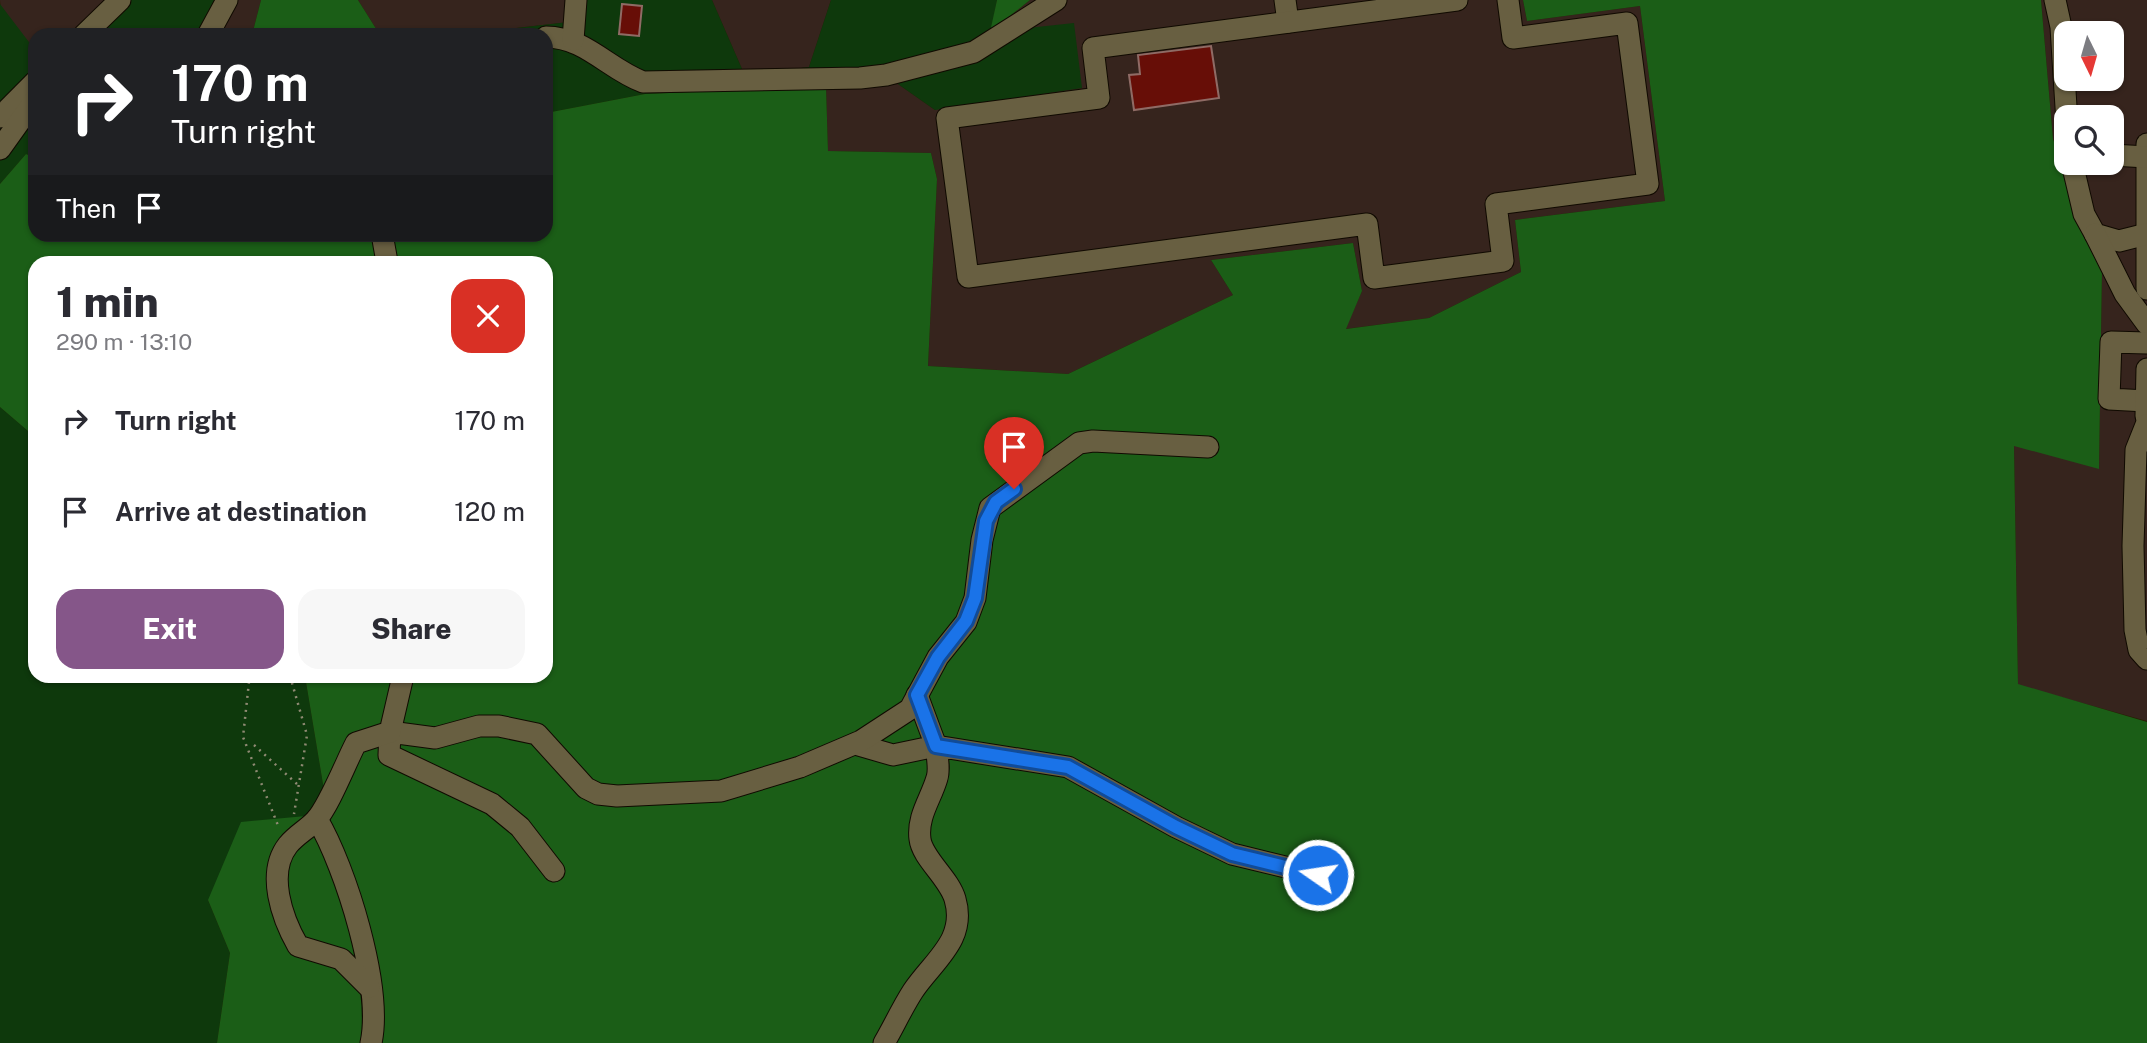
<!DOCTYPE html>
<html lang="en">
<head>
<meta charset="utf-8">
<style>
  :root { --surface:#fff; --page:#f7f7f7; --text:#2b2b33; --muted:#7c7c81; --accent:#855689 }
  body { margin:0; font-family:"Public Sans",sans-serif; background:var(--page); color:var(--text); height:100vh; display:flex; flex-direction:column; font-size:26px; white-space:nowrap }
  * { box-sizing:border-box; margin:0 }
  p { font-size:23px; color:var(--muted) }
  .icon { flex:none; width:38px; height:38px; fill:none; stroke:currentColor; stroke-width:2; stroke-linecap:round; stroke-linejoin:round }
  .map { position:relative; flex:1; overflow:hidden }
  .drawer { position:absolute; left:28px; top:256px; width:525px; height:427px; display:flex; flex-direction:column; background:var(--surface); border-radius:21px; box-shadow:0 2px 5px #0004 }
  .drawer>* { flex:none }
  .guide { position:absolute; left:28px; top:28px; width:525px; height:214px; border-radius:21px; box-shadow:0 2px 5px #0004; background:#202124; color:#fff; overflow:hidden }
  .needle { width:46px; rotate:175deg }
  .fabs { position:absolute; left:2054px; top:21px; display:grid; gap:14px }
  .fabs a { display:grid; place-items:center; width:70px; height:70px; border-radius:14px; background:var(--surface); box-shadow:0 2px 5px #0004; font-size:35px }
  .pin { position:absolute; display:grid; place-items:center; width:60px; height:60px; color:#fff; margin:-72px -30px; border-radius:50% 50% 50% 0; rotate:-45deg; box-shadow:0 0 7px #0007 }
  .pin .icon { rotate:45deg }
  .me { position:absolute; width:77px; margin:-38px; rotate:283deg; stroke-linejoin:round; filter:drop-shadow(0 0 5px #0008) }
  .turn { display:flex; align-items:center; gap:24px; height:147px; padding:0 28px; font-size:32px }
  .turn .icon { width:91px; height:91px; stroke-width:2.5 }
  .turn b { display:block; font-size:49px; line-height:60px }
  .then { display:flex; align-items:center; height:66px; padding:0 28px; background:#0003; gap:14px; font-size:26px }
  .round { display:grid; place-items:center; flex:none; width:74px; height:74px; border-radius:21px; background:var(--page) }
  .overview { display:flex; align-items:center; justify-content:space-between; height:119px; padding:0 28px }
  h1 { font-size:42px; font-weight:800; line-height:52px }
  .cta { display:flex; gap:14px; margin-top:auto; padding:14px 28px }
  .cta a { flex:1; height:80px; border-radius:21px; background:var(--accent); color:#fff; font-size:28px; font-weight:800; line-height:80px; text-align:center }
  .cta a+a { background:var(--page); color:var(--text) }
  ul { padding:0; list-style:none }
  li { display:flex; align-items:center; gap:21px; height:91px; padding:0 28px }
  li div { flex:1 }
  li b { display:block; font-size:26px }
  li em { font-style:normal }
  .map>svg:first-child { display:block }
  .industrial { fill:#36241d; fill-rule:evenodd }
  .green { fill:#0e390c }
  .forest { fill:#1b5e17 }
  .building { fill:#670e07; stroke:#8f6b65; stroke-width:2 }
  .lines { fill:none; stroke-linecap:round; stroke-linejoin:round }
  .minor-casing { stroke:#100a00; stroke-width:23 }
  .path { stroke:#8f8a73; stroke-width:2.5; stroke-dasharray:2 5; stroke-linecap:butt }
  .minor { stroke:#685f41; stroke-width:21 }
  .route-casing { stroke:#114b97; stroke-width:18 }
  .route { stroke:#1a73e8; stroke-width:12 }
</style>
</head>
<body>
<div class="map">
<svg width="2147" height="1043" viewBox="0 0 2147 1043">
  <rect width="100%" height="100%" fill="#282103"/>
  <!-- industrial -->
  <g class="industrial">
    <path d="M 0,0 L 127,0 L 96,35 L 35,35 L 35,50 L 1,9 Z"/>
    <path d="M 224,0 L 261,0 L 252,35 L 210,35 Z"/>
    <path d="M 358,0 L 585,0 L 569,22 L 457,35 L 380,35 Z"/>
    <path d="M 712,0 L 831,0 L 809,67 L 745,76 Z"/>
    <path d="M 1030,0 L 1523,0 L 1527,21 L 1640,6 L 1665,201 L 1515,220 L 1521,272 L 1429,318 L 1345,329 L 1362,291 L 1353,243 L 1211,260 L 1233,295 L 1068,374 L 928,366 L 937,179 L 931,153 L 828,151 L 826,86 L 898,84 L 935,110 L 990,32 Z"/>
    <path d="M 2041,0 L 2147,0 L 2147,721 L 2018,685 L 2014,445 L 2099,468 L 2102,270 L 2053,139 ZM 2067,33 L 2112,33 L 2112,79 L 2067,79 ZM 2067,117 L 2112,117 L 2112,163 L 2067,163 Z"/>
  </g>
  <!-- green -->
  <g class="green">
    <path d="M 127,0 L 224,0 L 210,35 L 96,35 Z"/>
    <path d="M 585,0 L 712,0 L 745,76 L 809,67 L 831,0 L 997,0 L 991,32 L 1074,23 L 1082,88 L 935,110 L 898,84 L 645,94 L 546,113 L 546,35 L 457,35 L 569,22 Z"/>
    <path d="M 0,4 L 35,50 L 35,158 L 26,154 L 0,184 Z"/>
    <path d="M 0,407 L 35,437 L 35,676 L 305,676 L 328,814 L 208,900 L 230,953 L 217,1043 L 0,1043 Z"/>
  </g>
  <!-- forest -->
  <g class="forest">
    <path d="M 261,0 L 358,0 L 380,35 L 252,35 Z"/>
    <path d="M 997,0 L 1030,0 L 990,32 Z"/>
    <path d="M 1523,0 L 2041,0 L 2053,139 L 2102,270 L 2099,469 L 2014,446 L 2018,684 L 2147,722 L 2147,1043 L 217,1043 L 230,953 L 208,900 L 241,822 L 328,814 L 305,676 L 546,676 L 546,262 L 35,262 L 35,437 L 0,407 L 0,184 L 26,154 L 35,158 L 35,234 L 546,234 L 546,113 L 645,94 L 826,86 L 828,151 L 931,153 L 937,179 L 928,366 L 1068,374 L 1233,295 L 1211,260 L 1353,243 L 1362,291 L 1346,329 L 1429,318 L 1521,272 L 1515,220 L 1665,201 L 1640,6 L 1527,21 Z"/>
  </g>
  <!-- building -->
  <g class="building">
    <path d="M 622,4 L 642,6 L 639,36 L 619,34 Z"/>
    <path d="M 1211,46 L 1219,98 L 1134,110 L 1129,75 L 1140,74 L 1138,55 Z"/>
  </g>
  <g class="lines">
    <!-- minor casing -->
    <g class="minor-casing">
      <g id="minor">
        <path d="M 1285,0 L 1288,22"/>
        <path d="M 1457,0 L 1093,48 L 1099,98 L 947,118 L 968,277 L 1367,224 L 1374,278 L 1503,261 L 1496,204 L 1648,184 L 1627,23 L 1513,38 L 1508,0"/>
        <path d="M 2055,0 L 2061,27 L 2067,123"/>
        <path d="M 84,35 L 120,0"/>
        <path d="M 208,35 L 227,0"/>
        <path d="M 546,37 C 585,37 608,69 643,82 L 860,78 L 886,75 L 974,52 L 1056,0"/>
        <path d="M 573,40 L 576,0"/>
        <path d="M 0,117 L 35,82"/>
        <path d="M 2147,144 L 2147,289"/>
        <path d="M 0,149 L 35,100"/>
        <path d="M 2112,155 L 2147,157"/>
        <path d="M 2072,163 L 2084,214 L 2095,234 L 2119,241 L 2147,234"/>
        <path d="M 382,234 L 387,262"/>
        <path d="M 2095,234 L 2125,294 L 2147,324"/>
        <path d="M 2146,401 L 2109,399 L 2111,342 L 2147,343"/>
        <path d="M 2146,416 L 2147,369"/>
        <path d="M 2146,425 L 2136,450 L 2133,546 L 2135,630 L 2139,650 L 2147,659"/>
        <path d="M 855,744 L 893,755 L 936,746 L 917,695"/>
        <path d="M 317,819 C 346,868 383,987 371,1043"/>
        <path d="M 554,871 L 520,827 L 492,804 L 389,755 L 390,732 L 435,738 L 479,726 L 499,726 L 537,734 L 586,788 L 598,794 L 617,796 L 721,791 L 800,767 L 861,741 L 910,709 L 938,657 L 966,622 L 975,598 L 982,540 L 990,508 L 1079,443 L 1093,441 L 1208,447"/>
        <path d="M 369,987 L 341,959 L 298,946 C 282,918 266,873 288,845 C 297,834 308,829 316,820 C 329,806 346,762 356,743 L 390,732 L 403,676"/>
        <path d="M 884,1043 C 894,1026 902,1008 913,991 C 933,961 967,940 955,899 C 949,878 922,858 920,839 C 917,816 931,799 937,778 C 940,769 937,756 936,746 L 1068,767 L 1176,827 L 1232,854 L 1318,875"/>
      </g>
    </g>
    <!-- path -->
    <g class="path">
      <path d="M 290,676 L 307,735 L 294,814"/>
      <path d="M 249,682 L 243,737 L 279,828"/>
      <path d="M 254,745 L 297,784"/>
    </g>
    <!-- minor -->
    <use href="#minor" class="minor"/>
  </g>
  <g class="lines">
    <!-- route casing -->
    <g class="route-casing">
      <path id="route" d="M 1014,489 L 996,502 L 986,521 L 975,598 L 966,621 L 938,657 L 917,695 L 936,746 L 1068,767 L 1176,827 L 1232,854 L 1318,875"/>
    </g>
    <!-- route -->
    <use href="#route" class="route"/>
  </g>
</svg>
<div class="fabs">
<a><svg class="needle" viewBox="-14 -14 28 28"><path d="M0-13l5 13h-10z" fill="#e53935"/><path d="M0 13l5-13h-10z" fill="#7c7c81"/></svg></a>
<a><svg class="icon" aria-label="search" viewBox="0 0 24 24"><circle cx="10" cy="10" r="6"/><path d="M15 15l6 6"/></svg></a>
</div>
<div class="pin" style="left:1014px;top:489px;background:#d93025"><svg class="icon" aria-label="arrive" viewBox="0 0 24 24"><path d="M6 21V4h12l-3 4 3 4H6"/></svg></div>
<svg class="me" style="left:1318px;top:875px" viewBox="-20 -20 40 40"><circle r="17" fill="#1a73e8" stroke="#fff" stroke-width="3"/><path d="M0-11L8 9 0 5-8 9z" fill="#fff"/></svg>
<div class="guide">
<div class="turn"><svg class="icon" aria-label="right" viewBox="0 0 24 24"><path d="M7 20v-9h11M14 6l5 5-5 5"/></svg><div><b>170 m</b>Turn right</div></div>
<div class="then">Then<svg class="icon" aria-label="arrive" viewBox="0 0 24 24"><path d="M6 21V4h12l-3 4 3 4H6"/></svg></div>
</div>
<section class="drawer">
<div class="overview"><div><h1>1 min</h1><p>290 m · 13:10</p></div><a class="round" style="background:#d93025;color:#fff"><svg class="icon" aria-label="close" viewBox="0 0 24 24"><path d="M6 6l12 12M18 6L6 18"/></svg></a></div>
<ul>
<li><svg class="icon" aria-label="right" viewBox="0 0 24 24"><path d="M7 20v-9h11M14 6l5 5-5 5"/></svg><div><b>Turn right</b></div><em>170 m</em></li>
<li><svg class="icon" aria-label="arrive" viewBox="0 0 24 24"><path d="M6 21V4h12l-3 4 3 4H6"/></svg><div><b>Arrive at destination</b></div><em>120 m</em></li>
</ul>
<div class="cta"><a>Exit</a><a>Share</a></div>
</section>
</div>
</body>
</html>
